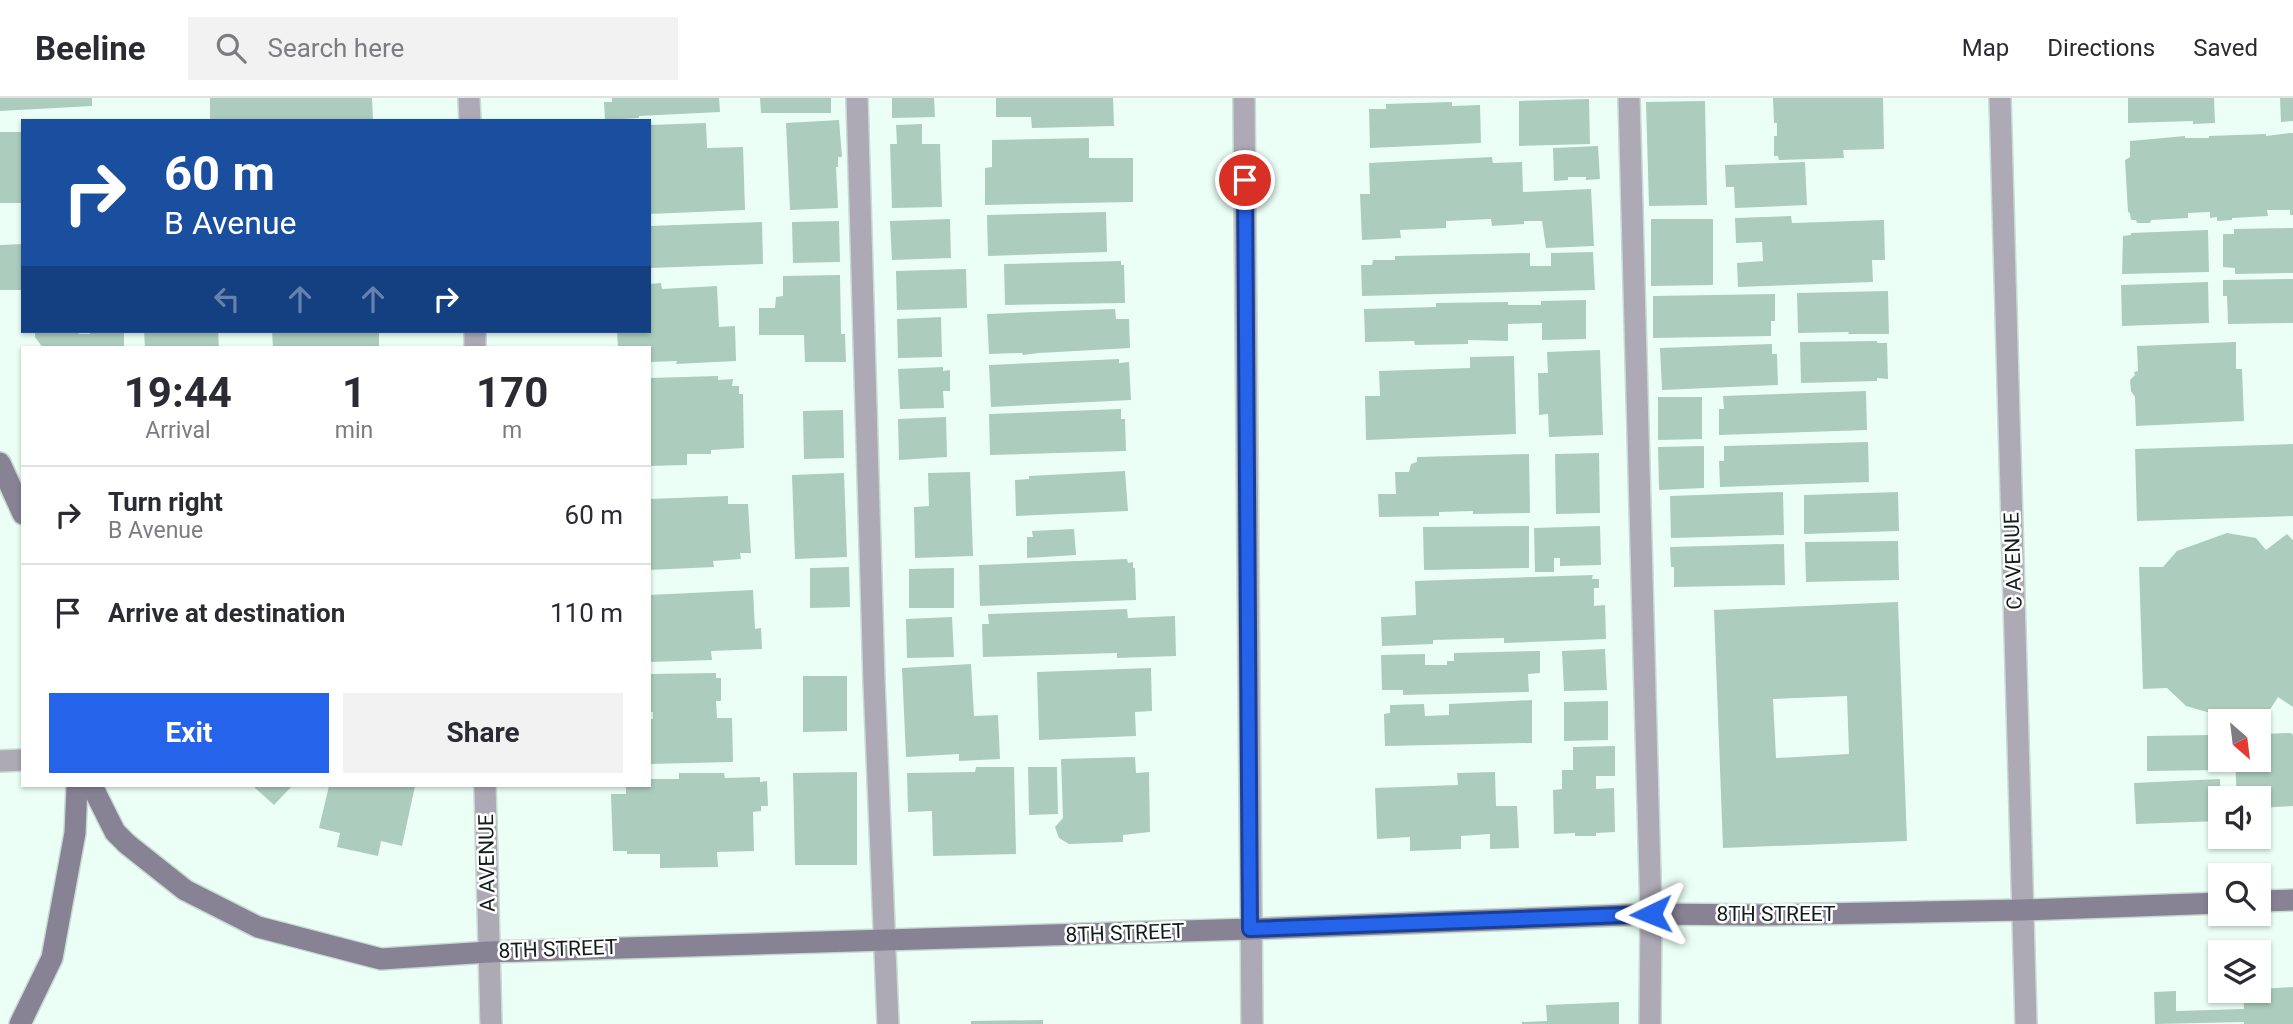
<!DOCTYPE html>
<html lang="en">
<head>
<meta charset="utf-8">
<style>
  :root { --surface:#fff; --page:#f2f2f3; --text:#2b2b33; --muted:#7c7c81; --line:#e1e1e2; --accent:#2563eb }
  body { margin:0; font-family:Roboto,sans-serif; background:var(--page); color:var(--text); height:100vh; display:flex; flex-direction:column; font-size:26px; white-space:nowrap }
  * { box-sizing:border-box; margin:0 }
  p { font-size:23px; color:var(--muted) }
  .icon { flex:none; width:38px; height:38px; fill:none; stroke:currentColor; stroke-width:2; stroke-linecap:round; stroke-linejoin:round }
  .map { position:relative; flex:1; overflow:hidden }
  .side { position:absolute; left:21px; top:248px; width:630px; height:441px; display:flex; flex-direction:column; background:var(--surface); border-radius:0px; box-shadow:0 2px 5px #0004 }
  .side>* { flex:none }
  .hud { position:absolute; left:21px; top:21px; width:630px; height:214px; border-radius:0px; box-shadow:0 2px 5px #0004; background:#1a4fa0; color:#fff; overflow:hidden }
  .needle { width:46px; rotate:152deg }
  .controls { position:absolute; left:2208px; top:611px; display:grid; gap:14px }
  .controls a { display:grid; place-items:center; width:63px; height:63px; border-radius:0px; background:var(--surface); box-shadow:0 2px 5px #0004; font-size:35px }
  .pin { position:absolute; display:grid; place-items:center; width:60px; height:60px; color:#fff; margin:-30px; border:4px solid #fff; border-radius:50%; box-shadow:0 2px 7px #0007 }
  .me { position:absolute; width:77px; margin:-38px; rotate:268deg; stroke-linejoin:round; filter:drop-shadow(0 0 5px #0008) }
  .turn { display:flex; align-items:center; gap:24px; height:147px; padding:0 28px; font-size:32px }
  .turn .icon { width:91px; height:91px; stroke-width:2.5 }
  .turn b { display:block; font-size:49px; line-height:60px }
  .lanes { display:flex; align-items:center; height:66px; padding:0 28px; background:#0003; justify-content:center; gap:35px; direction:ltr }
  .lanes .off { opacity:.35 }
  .eta { display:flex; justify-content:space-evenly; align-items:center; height:119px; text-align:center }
  .eta b { font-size:42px; font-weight:700; line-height:49px }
  .cta { display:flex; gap:14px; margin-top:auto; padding:14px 28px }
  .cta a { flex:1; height:80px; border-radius:0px; background:var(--accent); color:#fff; font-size:28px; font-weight:700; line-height:80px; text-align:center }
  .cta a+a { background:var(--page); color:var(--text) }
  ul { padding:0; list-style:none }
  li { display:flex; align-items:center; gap:21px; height:98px; padding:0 28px; border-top:2px solid var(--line) }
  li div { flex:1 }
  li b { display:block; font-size:26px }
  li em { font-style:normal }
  header { display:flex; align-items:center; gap:42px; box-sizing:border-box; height:98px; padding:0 35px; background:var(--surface); border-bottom:2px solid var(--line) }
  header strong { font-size:33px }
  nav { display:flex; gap:38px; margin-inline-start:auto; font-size:24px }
  .search { width:490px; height:63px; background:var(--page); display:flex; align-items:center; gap:18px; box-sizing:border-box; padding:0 24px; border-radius:0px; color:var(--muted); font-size:26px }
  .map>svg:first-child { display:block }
  .building { fill:#acccbe; fill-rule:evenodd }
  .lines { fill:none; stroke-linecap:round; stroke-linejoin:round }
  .lane-casing { stroke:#c8dbd3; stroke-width:24 }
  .street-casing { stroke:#c8dbd3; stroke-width:24 }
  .secondary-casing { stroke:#c8dbd3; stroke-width:24 }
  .lane { stroke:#ada9b5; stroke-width:21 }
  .street { stroke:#ada9b5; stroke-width:21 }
  .secondary { stroke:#888394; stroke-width:21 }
  .route-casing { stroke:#184099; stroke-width:18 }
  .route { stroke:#2563eb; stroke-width:12 }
  .labels { text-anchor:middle; stroke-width:5; stroke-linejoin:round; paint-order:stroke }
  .street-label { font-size:21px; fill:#121e19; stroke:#fff }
</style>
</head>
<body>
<header>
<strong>Beeline</strong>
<div class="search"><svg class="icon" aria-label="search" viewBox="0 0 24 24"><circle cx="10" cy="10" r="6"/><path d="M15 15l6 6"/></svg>Search here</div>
<nav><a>Map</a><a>Directions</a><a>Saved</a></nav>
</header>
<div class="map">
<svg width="2293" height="926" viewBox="0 0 2293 926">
  <rect width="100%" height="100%" fill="#ebfff6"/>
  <!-- building -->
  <g class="building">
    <path d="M 0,0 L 92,0 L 92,8 L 0,13 Z"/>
    <path d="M 210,0 L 372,0 L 373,22 L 210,23 Z"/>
    <path d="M 612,0 L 719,0 L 720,14 L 639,18 L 639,20 L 605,22 L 604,4 L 612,4 Z"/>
    <path d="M 760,0 L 831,0 L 831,15 L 761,15 Z"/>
    <path d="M 892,0 L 934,0 L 935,19 L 892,20 Z"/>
    <path d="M 996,0 L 1113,0 L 1114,28 L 1032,30 L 1031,19 L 996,19 Z"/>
    <path d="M 1773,0 L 1883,0 L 1884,51 L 1843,52 L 1844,60 L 1779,62 L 1778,58 L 1774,58 L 1774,38 L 1777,38 L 1777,25 L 1774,25 Z"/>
    <path d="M 2128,0 L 2214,0 L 2215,25 L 2193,26 L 2193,23 L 2128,25 Z"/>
    <path d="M 2280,0 L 2293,0 L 2293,23 L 2281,24 Z"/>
    <path d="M 1589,1 L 1590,46 L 1519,48 L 1519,3 Z"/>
    <path d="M 1705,3 L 1707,107 L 1649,108 L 1646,4 Z"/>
    <path d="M 1452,4 L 1452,8 L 1480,7 L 1481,45 L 1370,50 L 1369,11 L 1386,11 L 1386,6 Z"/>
    <path d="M 839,22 L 842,59 L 838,59 L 838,69 L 836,69 L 838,110 L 790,112 L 786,25 Z"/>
    <path d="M 706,25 L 707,50 L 743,49 L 745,112 L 649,116 L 649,27 Z"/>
    <path d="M 922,26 L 922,46 L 940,46 L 942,109 L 892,110 L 890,46 L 897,46 L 896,27 Z"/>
    <rect x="0" y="34" width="23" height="71"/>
    <path d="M 2289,35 L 2293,35 L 2293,117 L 2290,117 L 2290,112 L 2267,112 L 2268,118 L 2232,120 L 2232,122 L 2217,123 L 2217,119 L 2210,120 L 2210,114 L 2188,115 L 2188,120 L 2151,122 L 2150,125 L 2137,125 L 2136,122 L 2131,122 L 2130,115 L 2128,114 L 2125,62 L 2130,59 L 2130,43 L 2185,38 L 2185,40 L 2209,40 L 2209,38 L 2266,36 L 2266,38 Z"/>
    <path d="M 1089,40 L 1089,60 L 1133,60 L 1133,104 L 985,107 L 985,70 L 992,69 L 992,42 Z"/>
    <path d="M 1598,48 L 1600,81 L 1586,82 L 1586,79 L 1568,79 L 1568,82 L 1554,83 L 1553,50 Z"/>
    <path d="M 1492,59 L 1493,65 L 1522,64 L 1523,94 L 1591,91 L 1594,148 L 1546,150 L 1542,123 L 1524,123 L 1524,126 L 1492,128 L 1491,121 L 1446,123 L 1446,130 L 1400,132 L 1401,140 L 1362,142 L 1360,96 L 1370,96 L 1369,65 Z"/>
    <path d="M 1805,64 L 1807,107 L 1735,110 L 1734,89 L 1726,89 L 1725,67 Z"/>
    <path d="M 1106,114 L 1107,154 L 988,158 L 987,117 Z"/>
    <path d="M 1791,118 L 1792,125 L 1884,122 L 1885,162 L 1872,162 L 1873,184 L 1738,189 L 1737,165 L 1763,163 L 1762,144 L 1736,145 L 1735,120 Z"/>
    <path d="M 950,121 L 951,160 L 892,162 L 890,123 Z"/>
    <path d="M 1651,121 L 1713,121 L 1713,187 L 1651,188 Z"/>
    <path d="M 839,123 L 840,164 L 793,165 L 792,124 Z"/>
    <path d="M 762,124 L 763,166 L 649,170 L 649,128 Z"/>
    <path d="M 2293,130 L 2293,175 L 2235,176 L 2235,170 L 2223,169 L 2223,136 L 2234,136 L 2234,131 Z"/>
    <path d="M 2208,132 L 2209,174 L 2122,176 L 2123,138 L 2131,137 L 2131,135 Z"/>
    <path d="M 23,146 L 23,192 L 0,192 L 0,147 Z"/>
    <path d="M 1593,154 L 1595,192 L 1362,198 L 1361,167 L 1372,167 L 1373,162 L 1395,162 L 1395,158 L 1530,155 L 1530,168 L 1551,168 L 1551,155 Z"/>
    <path d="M 1121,163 L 1121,167 L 1124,167 L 1125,205 L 1005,207 L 1004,166 Z"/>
    <path d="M 966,171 L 967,210 L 897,212 L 896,173 Z"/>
    <path d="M 840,177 L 841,236 L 845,236 L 846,264 L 805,264 L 804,237 L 759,237 L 759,210 L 775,210 L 776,199 L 783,198 L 783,178 Z"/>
    <path d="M 2293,181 L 2293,225 L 2228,226 L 2227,198 L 2223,198 L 2223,182 Z"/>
    <path d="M 2208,184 L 2209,225 L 2122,228 L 2121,187 Z"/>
    <path d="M 661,185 L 662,191 L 717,188 L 719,229 L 735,228 L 736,263 L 676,266 L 677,263 L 649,264 L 649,250 L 618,250 L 617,233 L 649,233 L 649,186 Z"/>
    <path d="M 1888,193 L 1889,236 L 1848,236 L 1849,234 L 1798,235 L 1797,195 Z"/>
    <path d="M 1775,196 L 1775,223 L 1771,223 L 1771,238 L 1653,240 L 1653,198 Z"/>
    <path d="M 1586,202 L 1586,241 L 1542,242 L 1542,225 L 1508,226 L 1508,243 L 1468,242 L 1468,246 L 1415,247 L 1414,243 L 1365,244 L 1364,211 L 1436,209 L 1436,205 L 1508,204 L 1508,207 L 1541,207 L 1541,203 Z"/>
    <path d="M 1115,211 L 1116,221 L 1129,221 L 1130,250 L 1039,255 L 1023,257 L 1022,255 L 989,256 L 987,216 Z"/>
    <path d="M 941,219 L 942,259 L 898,260 L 897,221 Z"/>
    <path d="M 35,233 L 77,233 L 79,236 L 90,236 L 90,233 L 124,233 L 124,250 L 43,250 L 35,239 Z"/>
    <path d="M 144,233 L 218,233 L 219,250 L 145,250 Z"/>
    <path d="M 272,233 L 379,233 L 379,250 L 273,250 Z"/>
    <path d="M 1877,243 L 1877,245 L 1887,245 L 1888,281 L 1877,280 L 1877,283 L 1801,285 L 1800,244 Z"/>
    <path d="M 2236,244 L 2236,271 L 2242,271 L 2244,323 L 2136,328 L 2135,299 L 2131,293 L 2130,282 L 2135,277 L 2134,274 L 2138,273 L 2137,248 Z"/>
    <path d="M 1772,246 L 1772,256 L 1777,256 L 1778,287 L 1662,292 L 1660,250 Z"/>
    <path d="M 1600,252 L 1603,337 L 1549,339 L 1548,316 L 1539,317 L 1538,275 L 1548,275 L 1547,254 Z"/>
    <path d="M 1514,258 L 1516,336 L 1366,342 L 1365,298 L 1380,298 L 1379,273 L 1470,270 L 1470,259 Z"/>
    <path d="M 1119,261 L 1119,265 L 1129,264 L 1131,302 L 991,309 L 989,267 Z"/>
    <path d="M 943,269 L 943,273 L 950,272 L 950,293 L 943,293 L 944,310 L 900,311 L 898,271 Z"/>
    <path d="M 718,278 L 718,282 L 733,281 L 732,288 L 739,288 L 739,296 L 743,296 L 744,350 L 711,352 L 711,356 L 687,356 L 687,367 L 649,368 L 649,280 Z"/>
    <path d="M 1866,293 L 1867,332 L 1719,337 L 1719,311 L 1724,311 L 1723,298 Z"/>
    <path d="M 1658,299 L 1702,299 L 1702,341 L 1658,342 Z"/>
    <path d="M 1121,311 L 1121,321 L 1125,321 L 1126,353 L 990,357 L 989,316 Z"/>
    <path d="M 843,312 L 844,360 L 804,361 L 803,313 Z"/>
    <path d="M 946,319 L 947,359 L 899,362 L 898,321 Z"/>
    <path d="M 1868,344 L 1869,384 L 1720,389 L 1719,363 L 1724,363 L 1724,348 Z"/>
    <path d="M 2293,346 L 2293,418 L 2137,423 L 2135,351 Z"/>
    <path d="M 1704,348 L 1704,390 L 1659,392 L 1658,349 Z"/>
    <path d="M 1599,355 L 1600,415 L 1556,416 L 1555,356 Z"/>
    <path d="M 1529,356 L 1530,415 L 1473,416 L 1473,413 L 1439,414 L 1439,418 L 1379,419 L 1378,396 L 1396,396 L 1395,374 L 1409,374 L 1411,366 L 1417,364 L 1417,359 Z"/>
    <path d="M 1125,373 L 1128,413 L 1016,418 L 1015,382 L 1029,381 L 1029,378 Z"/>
    <path d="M 970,374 L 973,458 L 915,460 L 914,409 L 929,408 L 928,375 Z"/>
    <path d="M 844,375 L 847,459 L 795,461 L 792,377 Z"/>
    <path d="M 1783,394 L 1784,437 L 1671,440 L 1670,398 Z"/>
    <path d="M 1898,394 L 1899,433 L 1804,436 L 1804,397 Z"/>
    <path d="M 728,398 L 728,406 L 748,406 L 751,455 L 740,455 L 741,461 L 713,463 L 714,469 L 649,472 L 649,401 Z"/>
    <path d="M 1529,428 L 1529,470 L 1424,472 L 1423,429 Z"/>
    <path d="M 1600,428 L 1601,467 L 1560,468 L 1560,460 L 1554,460 L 1554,474 L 1535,474 L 1534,430 Z"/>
    <path d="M 1074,431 L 1076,457 L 1027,460 L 1027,439 L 1033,439 L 1032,433 Z"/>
    <path d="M 2227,435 L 2256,440 L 2266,452 L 2287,436 L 2293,442 L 2293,609 L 2278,599 L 2266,618 L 2224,619 L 2186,608 L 2167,590 L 2143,591 L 2139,469 L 2163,469 L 2177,453 Z"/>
    <path d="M 1898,443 L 1899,482 L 1806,484 L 1805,444 Z"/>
    <path d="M 1784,446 L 1785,487 L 1674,489 L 1674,469 L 1671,469 L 1670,449 Z"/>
    <path d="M 1127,461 L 1128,465 L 1133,464 L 1133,470 L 1135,470 L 1136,502 L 980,508 L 979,467 Z"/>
    <path d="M 849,469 L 850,509 L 810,510 L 810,470 Z"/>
    <path d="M 954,470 L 954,510 L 909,510 L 909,471 Z"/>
    <path d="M 1593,477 L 1592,481 L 1599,481 L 1599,490 L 1594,490 L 1594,508 L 1605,507 L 1606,541 L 1504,545 L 1504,540 L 1433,542 L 1433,546 L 1382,548 L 1381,519 L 1416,517 L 1415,483 Z"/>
    <path d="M 753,492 L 755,531 L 761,530 L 762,551 L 711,553 L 712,562 L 649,564 L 649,497 Z"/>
    <path d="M 1898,504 L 1907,743 L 1723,750 L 1714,512 ZM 1847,598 L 1849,656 L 1776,660 L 1773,601 Z"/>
    <path d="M 1127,511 L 1128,520 L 1175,518 L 1176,558 L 1117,560 L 1117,555 L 983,559 L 982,526 L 989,526 L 988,516 Z"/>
    <path d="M 952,519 L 954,559 L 907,560 L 906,521 Z"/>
    <path d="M 1605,551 L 1607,592 L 1564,593 L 1562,553 Z"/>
    <path d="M 1540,553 L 1540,575 L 1528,576 L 1529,594 L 1403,597 L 1403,592 L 1382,592 L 1381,557 L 1425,556 L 1425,567 L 1447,567 L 1447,563 L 1454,563 L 1454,555 Z"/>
    <path d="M 971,566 L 974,618 L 998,617 L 1000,661 L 959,663 L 959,656 L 906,659 L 902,570 Z"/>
    <path d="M 1151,570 L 1152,613 L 1135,614 L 1136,638 L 1039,642 L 1037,574 Z"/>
    <path d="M 716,575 L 716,580 L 721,580 L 721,603 L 716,603 L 717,620 L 732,620 L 733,664 L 649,666 L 649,621 L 653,621 L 653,614 L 649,614 L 649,576 Z"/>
    <path d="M 803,578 L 847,578 L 847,633 L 803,634 Z"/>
    <path d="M 1532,602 L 1532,645 L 1385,648 L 1384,616 L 1390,615 L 1390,607 L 1424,606 L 1425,618 L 1449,617 L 1449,606 Z"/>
    <path d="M 1608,603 L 1608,642 L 1564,643 L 1564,604 Z"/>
    <path d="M 2291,635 L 2293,637 L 2293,708 L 2259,710 L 2259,700 L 2237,700 L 2235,662 L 2259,662 L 2259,636 Z"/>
    <path d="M 2211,637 L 2220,638 L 2220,653 L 2216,654 L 2217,672 L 2147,673 L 2147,638 Z"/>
    <path d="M 1615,648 L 1615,678 L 1596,678 L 1596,691 L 1614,690 L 1615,734 L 1596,735 L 1596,738 L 1575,738 L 1575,735 L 1554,736 L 1553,692 L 1562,691 L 1562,672 L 1573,672 L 1573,649 Z"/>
    <path d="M 1135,659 L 1136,675 L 1149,674 L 1150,734 L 1123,737 L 1123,744 L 1069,746 L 1059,740 L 1055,729 L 1063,720 L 1061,661 Z"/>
    <path d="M 976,669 L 1014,669 L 1016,756 L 933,758 L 932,713 L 908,714 L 907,675 L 975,674 Z"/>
    <path d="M 1028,669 L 1057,669 L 1058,716 L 1029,717 Z"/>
    <path d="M 857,674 L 857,767 L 795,767 L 793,675 Z"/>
    <path d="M 1495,674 L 1496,708 L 1517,708 L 1519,750 L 1490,751 L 1490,736 L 1461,738 L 1461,751 L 1410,753 L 1410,739 L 1377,741 L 1375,690 L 1458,687 L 1457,675 Z"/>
    <path d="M 679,675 L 724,675 L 725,680 L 760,679 L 760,684 L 767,683 L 768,708 L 761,708 L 761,713 L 753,714 L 754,753 L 717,754 L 718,769 L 660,770 L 660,756 L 627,756 L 627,753 L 613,753 L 611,696 L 626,696 L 626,688 L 649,688 L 649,681 L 679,681 Z"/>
    <path d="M 2220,681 L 2221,723 L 2136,726 L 2134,685 Z"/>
    <path d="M 253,688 L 292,688 L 274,707 Z"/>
    <path d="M 329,688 L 415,688 L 402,748 L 381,743 L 378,758 L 337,749 L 340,735 L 319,730 Z"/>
    <path d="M 2293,889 L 2293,926 L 2244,926 L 2244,924 L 2155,926 L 2154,894 L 2176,893 L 2176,913 L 2244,911 L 2243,892 Z"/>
    <path d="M 1619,904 L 1619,926 L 1522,926 L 1522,924 L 1547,923 L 1546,907 Z"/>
    <path d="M 1043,922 L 1043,926 L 971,926 L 971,923 Z"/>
  </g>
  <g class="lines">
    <!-- lane casing -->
    <g class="lane-casing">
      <g id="lane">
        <path d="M 857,0 L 874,583 L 888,926"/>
        <path d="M 1629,0 L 1651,816 L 1650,926"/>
        <path d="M 0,663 L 23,662"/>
      </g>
    </g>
    <!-- street casing -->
    <g class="street-casing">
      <g id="street">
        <path d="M 469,0 L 470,23"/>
        <path d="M 1244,0 L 1252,926"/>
        <path d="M 2000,0 L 2026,926"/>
        <path d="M 475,233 L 475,250"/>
        <path d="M 485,688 L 491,926"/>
      </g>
    </g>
    <!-- secondary casing -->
    <g class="secondary-casing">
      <g id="secondary">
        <path d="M 0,365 L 23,416"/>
        <path d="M 92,688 L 115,734 L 127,746 L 185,792 L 258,829 L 381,861 L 489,854 L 1250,831 L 1651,816 L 1762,817 L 2022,812 L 2221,805"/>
        <path d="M 2259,803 L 2293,802"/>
        <path d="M 20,926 L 52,860 L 75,735 L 77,688"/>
      </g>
    </g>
    <!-- lane -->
    <use href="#lane" class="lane"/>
    <!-- street -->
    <use href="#street" class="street"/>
    <!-- secondary -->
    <use href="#secondary" class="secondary"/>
  </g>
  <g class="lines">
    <!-- route casing -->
    <g class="route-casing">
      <path id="route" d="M 1245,82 L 1250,831 L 1651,816"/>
    </g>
    <!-- route -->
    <use href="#route" class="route"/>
  </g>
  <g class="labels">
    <!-- street labels -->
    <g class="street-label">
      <text transform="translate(2013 463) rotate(-92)" y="7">C AVENUE</text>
      <text transform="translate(487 765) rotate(-91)" y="7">A AVENUE</text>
      <text x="1776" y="823">8TH STREET</text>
      <text transform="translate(1125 835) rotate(-2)" y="7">8TH STREET</text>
      <text transform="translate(558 851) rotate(-2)" y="7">8TH STREET</text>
    </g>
  </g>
</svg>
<div class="controls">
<a><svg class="needle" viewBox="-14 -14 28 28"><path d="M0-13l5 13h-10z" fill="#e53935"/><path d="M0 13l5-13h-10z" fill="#7c7c81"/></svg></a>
<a><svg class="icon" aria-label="sound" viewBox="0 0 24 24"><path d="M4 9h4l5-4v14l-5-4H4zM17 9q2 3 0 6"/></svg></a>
<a><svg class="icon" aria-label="search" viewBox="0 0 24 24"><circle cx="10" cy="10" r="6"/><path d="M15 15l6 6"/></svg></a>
<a><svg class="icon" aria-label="layers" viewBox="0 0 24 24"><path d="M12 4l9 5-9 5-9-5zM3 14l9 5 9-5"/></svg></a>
</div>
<div class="pin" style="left:1245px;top:82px;background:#d93025"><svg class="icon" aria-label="arrive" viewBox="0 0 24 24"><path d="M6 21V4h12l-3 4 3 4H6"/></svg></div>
<svg class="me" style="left:1651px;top:816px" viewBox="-20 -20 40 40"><path d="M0-17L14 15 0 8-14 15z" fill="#2563eb" stroke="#fff" stroke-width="4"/></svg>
<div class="hud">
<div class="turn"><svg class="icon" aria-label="right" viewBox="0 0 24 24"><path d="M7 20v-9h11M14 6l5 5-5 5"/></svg><div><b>60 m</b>B Avenue</div></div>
<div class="lanes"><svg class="icon off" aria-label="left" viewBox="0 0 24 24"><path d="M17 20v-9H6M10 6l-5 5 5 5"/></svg><svg class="icon off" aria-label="ahead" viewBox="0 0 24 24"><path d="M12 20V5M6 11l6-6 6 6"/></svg><svg class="icon off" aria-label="ahead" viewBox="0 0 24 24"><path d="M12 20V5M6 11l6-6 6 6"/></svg><svg class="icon" aria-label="right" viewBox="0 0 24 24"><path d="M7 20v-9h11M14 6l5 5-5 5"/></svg></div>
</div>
<section class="side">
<div class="eta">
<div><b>19:44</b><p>Arrival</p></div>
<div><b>1</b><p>min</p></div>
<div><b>170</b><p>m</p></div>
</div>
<ul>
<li><svg class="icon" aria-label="right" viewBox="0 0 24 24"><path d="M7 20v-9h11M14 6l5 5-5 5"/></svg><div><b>Turn right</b><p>B Avenue</p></div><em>60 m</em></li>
<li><svg class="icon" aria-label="arrive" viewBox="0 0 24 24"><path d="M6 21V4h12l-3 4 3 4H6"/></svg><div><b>Arrive at destination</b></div><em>110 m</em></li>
</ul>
<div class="cta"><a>Exit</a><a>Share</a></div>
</section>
</div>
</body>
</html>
